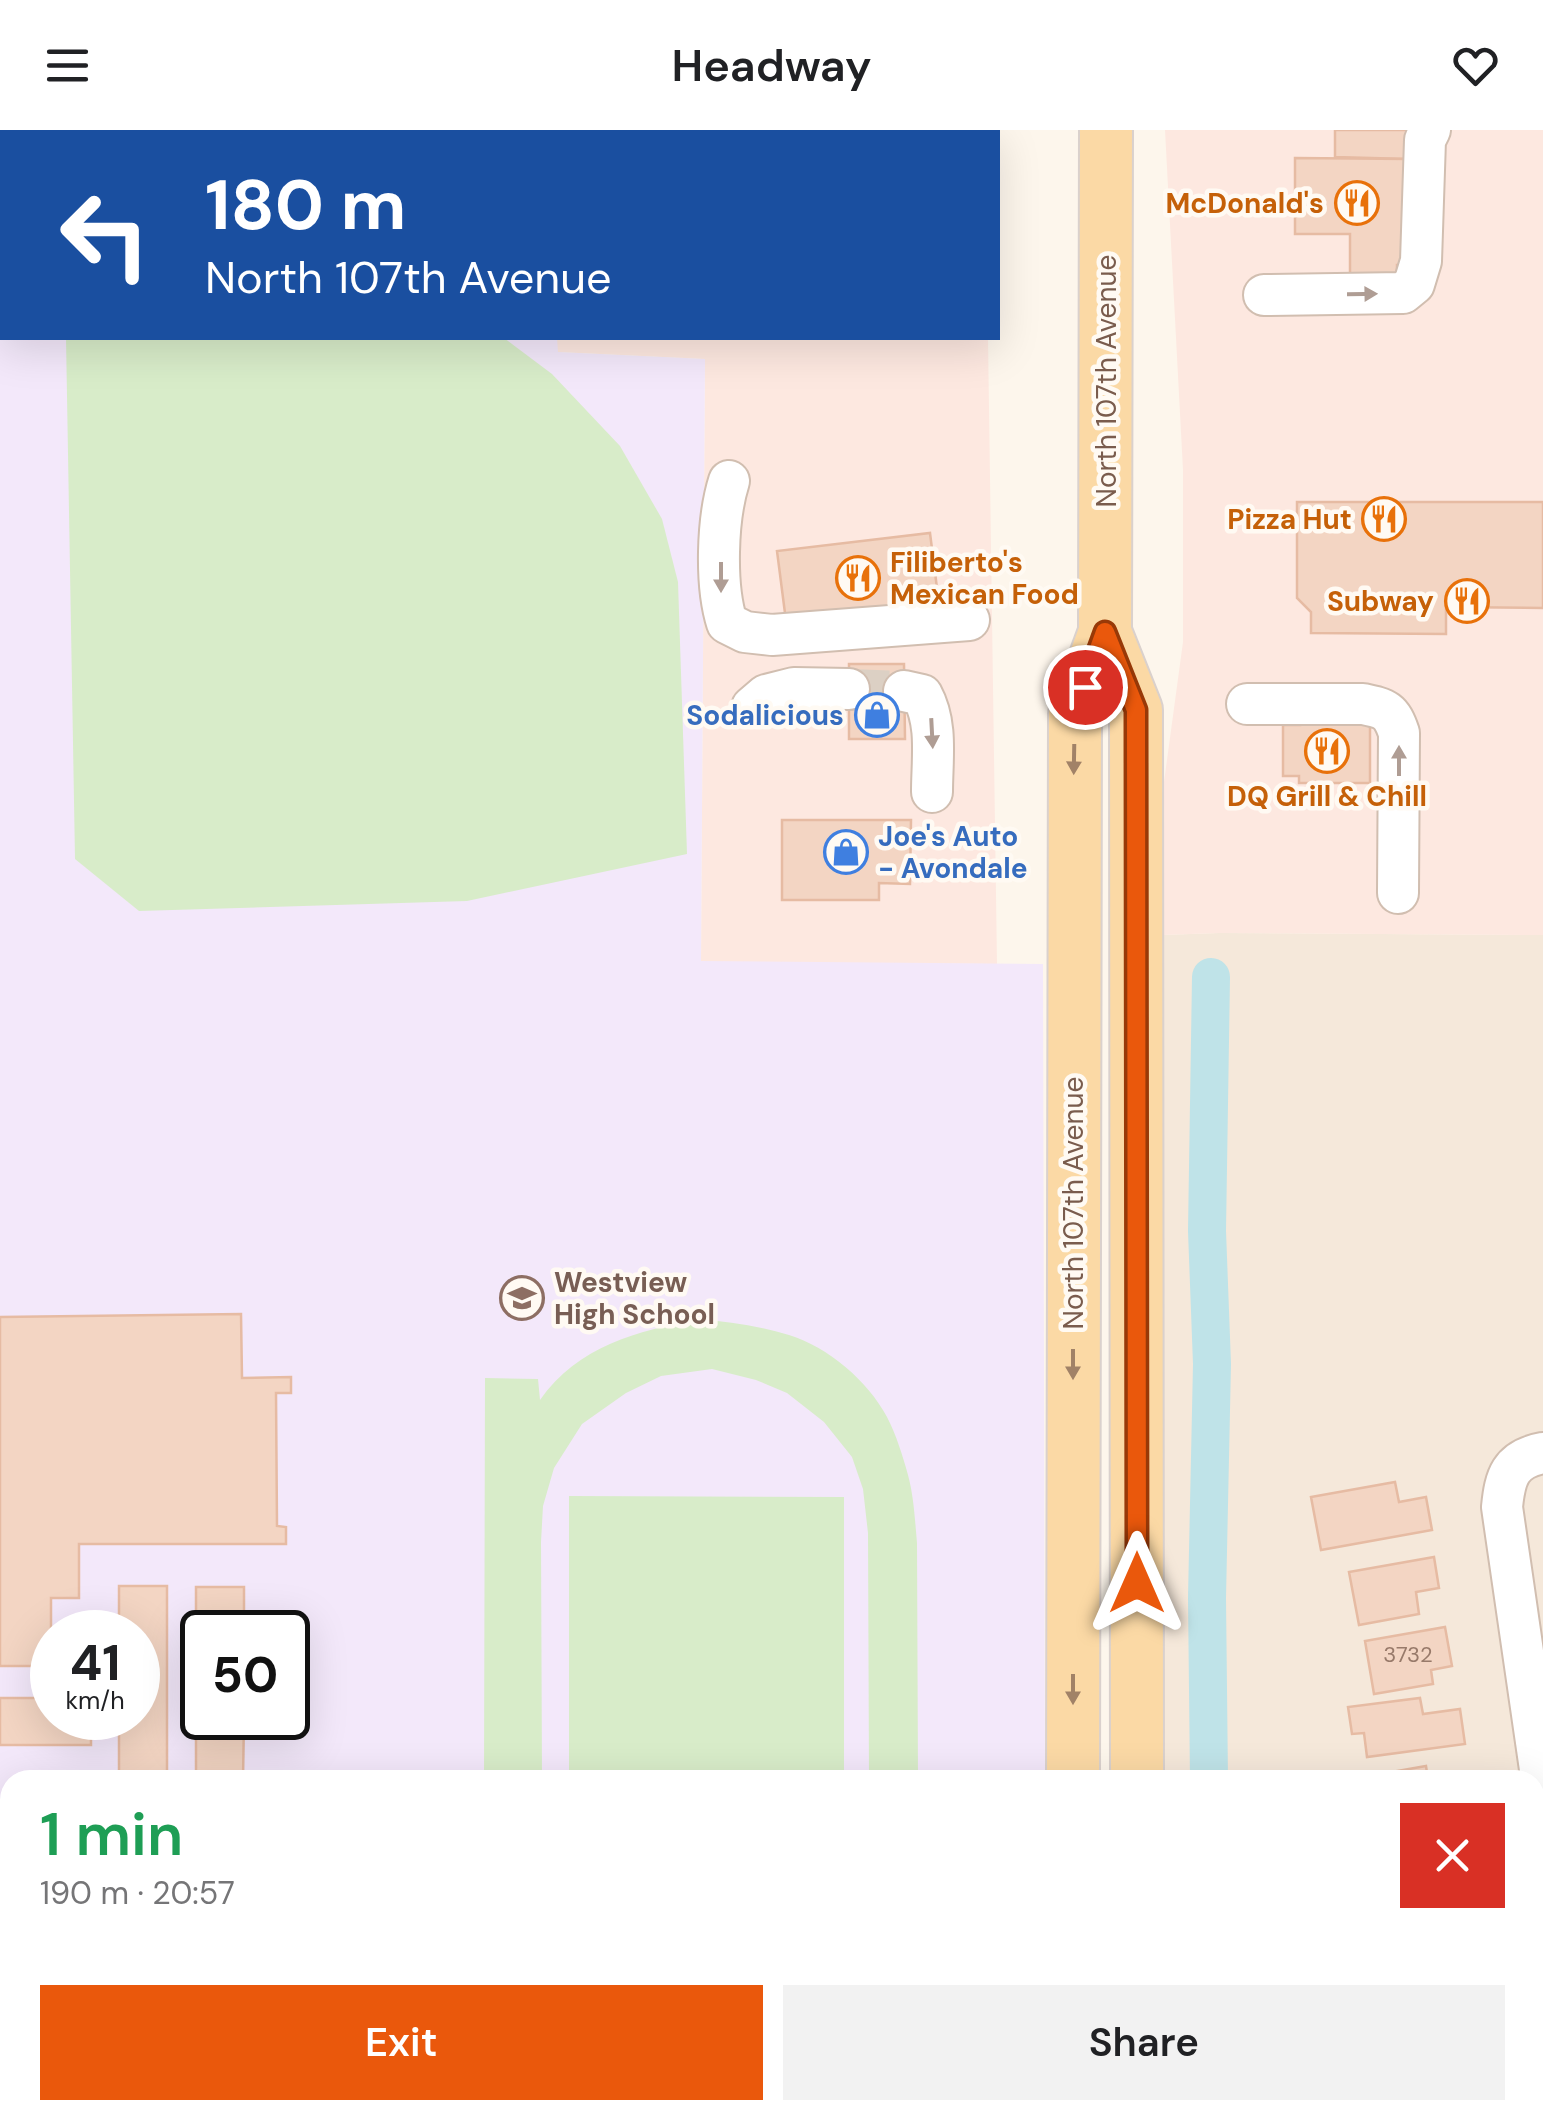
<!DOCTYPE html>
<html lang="en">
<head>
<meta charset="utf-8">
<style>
  :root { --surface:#fff; --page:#f2f2f2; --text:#202124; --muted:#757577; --accent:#ea580c }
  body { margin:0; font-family:"DM Sans",sans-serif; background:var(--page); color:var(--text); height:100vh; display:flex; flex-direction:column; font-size:38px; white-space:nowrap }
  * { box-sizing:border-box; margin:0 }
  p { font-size:32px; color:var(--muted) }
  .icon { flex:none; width:55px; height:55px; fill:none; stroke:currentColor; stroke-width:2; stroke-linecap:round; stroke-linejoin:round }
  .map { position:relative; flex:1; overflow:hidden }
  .details { position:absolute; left:0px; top:1640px; width:1545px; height:350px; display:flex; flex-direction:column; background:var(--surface); border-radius:30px 30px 0 0; box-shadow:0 10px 40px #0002 }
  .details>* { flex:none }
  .top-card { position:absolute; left:0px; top:0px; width:1000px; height:210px; box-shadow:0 10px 40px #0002; background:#1a4fa0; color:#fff; overflow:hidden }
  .speed { position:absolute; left:30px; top:1480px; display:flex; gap:20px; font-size:50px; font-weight:700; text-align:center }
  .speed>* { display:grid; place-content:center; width:130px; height:130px; border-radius:50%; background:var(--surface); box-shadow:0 10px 40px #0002; line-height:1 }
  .speed small { font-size:25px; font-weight:400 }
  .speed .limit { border:5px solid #111; border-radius:15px; background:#fff; color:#111 }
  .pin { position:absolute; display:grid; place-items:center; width:85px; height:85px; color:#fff; margin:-42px; border:5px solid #fff; border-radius:50%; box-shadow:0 2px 10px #0007 }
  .me { position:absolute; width:110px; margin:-55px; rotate:0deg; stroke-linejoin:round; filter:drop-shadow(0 0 8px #0008) }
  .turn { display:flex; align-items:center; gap:35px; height:210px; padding:0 40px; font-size:45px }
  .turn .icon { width:130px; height:130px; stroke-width:2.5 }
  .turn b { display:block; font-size:70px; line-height:85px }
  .round { display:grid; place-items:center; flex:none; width:105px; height:105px; border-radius:0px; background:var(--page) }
  .head { display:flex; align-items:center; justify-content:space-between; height:170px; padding:0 40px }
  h1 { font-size:60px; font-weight:600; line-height:75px; color:#1e9e55 }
  .button { display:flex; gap:20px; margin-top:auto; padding:20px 40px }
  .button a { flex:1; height:115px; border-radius:0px; background:var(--accent); color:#fff; font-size:40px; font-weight:600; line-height:115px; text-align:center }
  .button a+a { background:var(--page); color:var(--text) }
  header { display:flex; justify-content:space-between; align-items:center; height:130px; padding:0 40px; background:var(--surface); font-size:45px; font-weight:600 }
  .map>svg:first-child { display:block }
  .residential { fill:#f5e8da }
  .commercial { fill:#fde8e0 }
  .education { fill:#f3e8fa; fill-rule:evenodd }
  .green { fill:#d8ecc9 }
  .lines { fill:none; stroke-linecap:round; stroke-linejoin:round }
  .canal { stroke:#bfe3e8; stroke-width:38 }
  .building { fill:#f3d5c3; stroke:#e6bba3; stroke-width:2.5 }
  .minor-tunnel { stroke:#dcd0c4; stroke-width:40; stroke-dasharray:40 20; stroke-linecap:butt }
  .minor-casing { stroke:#d1beb0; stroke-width:44 }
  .major-casing { stroke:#dad1cd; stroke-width:56 }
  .minor { stroke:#fff; stroke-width:40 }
  .major { stroke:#fbd9a5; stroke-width:52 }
  .oneway { fill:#af9d94 }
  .oneway2 { fill:#a18267 }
  .route-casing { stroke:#983908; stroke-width:25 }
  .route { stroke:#ea580c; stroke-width:18 }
  .labels { text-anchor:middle; stroke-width:9; stroke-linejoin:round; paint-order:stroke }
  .number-label { font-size:22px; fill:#987a6a }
  .food-label { font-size:28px; font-weight:bold; fill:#c56008; stroke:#fffaf3; text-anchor:end }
  .street-label { font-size:28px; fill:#7a5c4d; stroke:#fffaf3 }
  .shop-label { font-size:28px; font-weight:bold; fill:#366cbe; stroke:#fffaf3; text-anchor:end }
  .education-label { font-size:28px; font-weight:bold; fill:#785e54; stroke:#fffaf3; text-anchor:start }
</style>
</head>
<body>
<header><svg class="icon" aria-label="menu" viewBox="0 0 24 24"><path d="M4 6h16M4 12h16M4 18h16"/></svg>Headway<svg class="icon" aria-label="heart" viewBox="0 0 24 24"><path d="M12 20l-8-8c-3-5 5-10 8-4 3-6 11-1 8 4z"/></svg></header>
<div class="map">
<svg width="1543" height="1990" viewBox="0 0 1543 1990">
  <rect width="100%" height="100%" fill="#fdf6ec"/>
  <!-- residential -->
  <path class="residential" d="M 1219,803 L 1543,805 L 1543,1990 L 1163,1990 L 1163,1980 L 1535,1980 L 1535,1650 L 1163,1650 L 1162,805 Z"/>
  <!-- commercial -->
  <g class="commercial">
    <path d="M 0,0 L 985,0 L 985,2 L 2,2 L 2,123 L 0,123 Z"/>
    <path d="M 1165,0 L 1543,0 L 1543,805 L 1219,803 L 1162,805 L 1164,652 L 1183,512 L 1183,340 Z"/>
    <path d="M 557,208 L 988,208 L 997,834 L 701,832 L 705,229 L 557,222 Z"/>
  </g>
  <!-- education -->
  <path class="education" d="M 0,126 L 2,126 L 2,208 L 557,208 L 558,222 L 705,229 L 701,831 L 1043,834 L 1045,1650 L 10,1650 L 10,1980 L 1045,1980 L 1045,1990 L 0,1990 ZM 52,1502 L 138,1502 L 138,1588 L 52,1588 ZM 202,1502 L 288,1502 L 288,1588 L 202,1588 Z"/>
  <!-- green -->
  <g class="green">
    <path d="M 66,208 L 504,208 L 552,244 L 620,316 L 662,389 L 678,452 L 687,724 L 467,771 L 139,781 L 75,729 Z"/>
    <path d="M 699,1189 C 729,1192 760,1196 789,1205 C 828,1217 868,1251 887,1287 C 896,1304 903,1327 908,1345 C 914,1367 915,1391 917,1413 L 918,1650 L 869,1650 L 868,1403 L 863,1359 L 852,1327 L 824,1292 L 787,1263 L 756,1250 L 712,1239 L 661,1246 L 626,1263 L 582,1294 L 554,1338 L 543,1376 L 541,1412 L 542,1650 L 484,1650 L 485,1248 L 538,1249 L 540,1270 C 578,1216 637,1201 699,1189 Z"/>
    <path d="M 569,1366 L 844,1367 L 844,1650 L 569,1650 Z"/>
  </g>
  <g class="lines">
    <!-- canal -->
    <g class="canal">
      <path d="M 1209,1650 L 1207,1468 L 1212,1234 L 1207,1101 L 1211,847"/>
      <path d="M 1213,1990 L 1213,1980"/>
    </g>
  </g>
  <!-- building -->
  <g class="building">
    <path d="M 0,0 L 45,0 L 45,2 L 2,2 L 2,90 Z"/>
    <path d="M 678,0 L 857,0 L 858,2 L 678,2 Z"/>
    <path d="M 1335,0 L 1408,0 L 1408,29 L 1335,27 Z"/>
    <path d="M 1295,28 L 1408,29 L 1418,135 L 1397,135 L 1397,146 L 1350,146 L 1350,104 L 1295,104 Z"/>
    <path d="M 1297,372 L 1543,372 L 1543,478 L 1446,477 L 1446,504 L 1311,503 L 1311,482 L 1297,468 Z"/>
    <path d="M 930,403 L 939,474 L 786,491 L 777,421 Z"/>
    <path d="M 849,534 L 904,534 L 905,609 L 849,609 Z"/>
    <path d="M 1300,589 L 1370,589 L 1370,653 L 1299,653 L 1299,646 L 1283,646 L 1283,595 L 1300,595 Z"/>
    <path d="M 782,690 L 911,690 L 910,754 L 879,753 L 879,770 L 782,770 Z"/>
    <path d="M 241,1184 L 242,1248 L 291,1247 L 291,1263 L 276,1263 L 277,1396 L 286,1397 L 286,1414 L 79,1414 L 79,1468 L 51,1468 L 51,1536 L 0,1536 L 0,1187 Z"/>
    <path d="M 1395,1352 L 1399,1372 L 1426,1367 L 1432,1400 L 1321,1420 L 1311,1367 Z"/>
    <path d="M 1434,1427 L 1439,1458 L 1416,1462 L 1419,1484 L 1359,1495 L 1349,1442 Z"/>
    <path d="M 119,1456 L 167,1456 L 167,1650 L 119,1649 L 119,1588 L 138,1588 L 138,1502 L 119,1502 Z"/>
    <path d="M 196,1457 L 244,1457 L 244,1502 L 202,1502 L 202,1588 L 244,1588 L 243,1650 L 196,1650 Z"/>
    <path d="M 1445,1497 L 1452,1536 L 1431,1540 L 1433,1554 L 1374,1564 L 1365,1511 Z"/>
    <path d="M 0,1568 L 52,1568 L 52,1588 L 91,1588 L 91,1615 L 0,1615 Z"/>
    <path d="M 1420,1568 L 1423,1584 L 1460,1579 L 1465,1614 L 1367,1627 L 1364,1603 L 1352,1604 L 1348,1577 Z"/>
    <path d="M 1426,1636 L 1428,1650 L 1352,1649 Z"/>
    <rect x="350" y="1980" width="79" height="10"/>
  </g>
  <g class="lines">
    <!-- minor-tunnel -->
    <path class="minor-tunnel" d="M 849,559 L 904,561"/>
    <!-- minor casing -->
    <g class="minor-casing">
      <g id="minor">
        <path d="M 539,0 L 539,2"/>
        <path d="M 1264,165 L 1403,163 L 1414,154 L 1421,131 L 1425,10 L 1430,0"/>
        <path d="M 729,351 C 717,389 715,455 727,493 L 745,502 L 772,505 L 969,490"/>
        <path d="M 904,561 L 922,565 C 938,594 932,629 932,662"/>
        <path d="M 1247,574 L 1363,574 C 1386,579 1391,580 1399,603 L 1398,763"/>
        <path d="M 752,577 L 766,565 L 794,558 L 849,559"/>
        <path d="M 1543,1323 C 1510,1329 1505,1347 1502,1377 L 1543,1660"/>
      </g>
    </g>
    <!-- major casing -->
    <g class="major-casing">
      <g id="major">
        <path d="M 1105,502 L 1136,580 L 1137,1650"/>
        <path d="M 1073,1650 L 1075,584 L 1105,502 L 1106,0"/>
        <path d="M 1074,1980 L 1074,1990"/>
        <path d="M 1137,1990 L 1137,1980"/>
      </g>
    </g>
    <!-- minor -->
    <use href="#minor" class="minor"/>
    <!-- major -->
    <use href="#major" class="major"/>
  </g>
  <!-- one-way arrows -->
  <defs><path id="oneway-solid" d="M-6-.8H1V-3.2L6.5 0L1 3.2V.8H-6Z" transform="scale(2.5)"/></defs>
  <g class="oneway">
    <use href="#oneway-solid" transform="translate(1362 164) rotate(-1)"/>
    <use href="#oneway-solid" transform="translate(721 447) rotate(90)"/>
    <use href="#oneway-solid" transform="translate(932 603) rotate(87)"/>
    <use href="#oneway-solid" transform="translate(1399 631) rotate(-90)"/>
  </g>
  <g class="oneway2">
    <use href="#oneway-solid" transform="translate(1074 629) rotate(91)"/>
    <use href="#oneway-solid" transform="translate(1073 1234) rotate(90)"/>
    <use href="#oneway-solid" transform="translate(1073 1559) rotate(90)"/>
  </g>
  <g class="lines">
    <!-- route casing -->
    <g class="route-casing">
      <path id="route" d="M 1085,557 L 1105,502 L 1136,580 L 1137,1453"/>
    </g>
    <!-- route -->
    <use href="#route" class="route"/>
  </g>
  <!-- icons -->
  <defs>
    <g id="restaurant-ring" transform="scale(2.25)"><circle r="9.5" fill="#fffaf3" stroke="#e8710a" stroke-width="1.5"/><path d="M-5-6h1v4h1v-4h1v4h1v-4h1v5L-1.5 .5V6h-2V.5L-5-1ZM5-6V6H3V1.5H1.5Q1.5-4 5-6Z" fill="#e8710a"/></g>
    <g id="shop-ring" transform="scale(2.25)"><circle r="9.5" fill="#fffaf3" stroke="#3f7fe0" stroke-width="1.5"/><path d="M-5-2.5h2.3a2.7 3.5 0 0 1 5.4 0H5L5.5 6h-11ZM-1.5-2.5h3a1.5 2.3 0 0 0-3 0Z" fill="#3f7fe0"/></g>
    <g id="school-ring" transform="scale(2.25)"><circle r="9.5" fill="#fffaf3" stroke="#8d6e63" stroke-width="1.5"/><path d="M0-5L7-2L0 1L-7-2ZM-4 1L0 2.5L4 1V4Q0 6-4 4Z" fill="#8d6e63"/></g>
  </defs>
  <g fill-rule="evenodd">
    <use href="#restaurant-ring" x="1357" y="73"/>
    <use href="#restaurant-ring" x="1384" y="389"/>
    <use href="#restaurant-ring" x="858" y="448"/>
    <use href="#restaurant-ring" x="1467" y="471"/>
    <use href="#shop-ring" x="877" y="585"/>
    <use href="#restaurant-ring" x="1327" y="621"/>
    <use href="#shop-ring" x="846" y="722"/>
    <use href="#school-ring" x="522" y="1168"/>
  </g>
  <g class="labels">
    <!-- number labels -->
    <g class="number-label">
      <text x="1408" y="1532">3732</text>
    </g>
    <!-- food labels -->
    <g class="food-label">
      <text x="1324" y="83">McDonald's</text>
      <text x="1352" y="399">Pizza Hut</text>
      <text x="890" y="442" text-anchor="start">Filiberto's<tspan x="890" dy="32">Mexican Food</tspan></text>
      <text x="1434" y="481">Subway</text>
      <text x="1327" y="676" text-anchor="middle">DQ Grill &amp; Chill</text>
    </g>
    <!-- street labels -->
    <g class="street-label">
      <text transform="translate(1106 251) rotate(-90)" y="10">North 107th Avenue</text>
      <text transform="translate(1073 1073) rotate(-90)" y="10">North 107th Avenue</text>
    </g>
    <!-- shop labels -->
    <g class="shop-label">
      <text x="844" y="595">Sodalicious</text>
      <text x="878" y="716" text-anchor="start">Joe's Auto<tspan x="878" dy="32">- Avondale</tspan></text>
    </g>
    <!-- education labels -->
    <g class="education-label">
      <text x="554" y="1162">Westview<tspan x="554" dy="32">High School</tspan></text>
    </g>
  </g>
</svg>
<div class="speed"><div>41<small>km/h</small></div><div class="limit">50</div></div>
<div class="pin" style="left:1085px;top:557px;background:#d93025"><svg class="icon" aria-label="arrive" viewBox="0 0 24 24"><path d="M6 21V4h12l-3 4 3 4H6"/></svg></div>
<svg class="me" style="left:1137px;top:1453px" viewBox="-20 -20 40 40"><path d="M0-17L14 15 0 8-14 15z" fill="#ea580c" stroke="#fff" stroke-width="4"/></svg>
<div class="top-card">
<div class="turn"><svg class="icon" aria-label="left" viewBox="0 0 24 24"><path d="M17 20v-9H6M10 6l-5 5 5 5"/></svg><div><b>180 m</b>North 107th Avenue</div></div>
</div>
<section class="details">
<div class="head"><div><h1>1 min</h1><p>190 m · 20:57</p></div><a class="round" style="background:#d93025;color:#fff"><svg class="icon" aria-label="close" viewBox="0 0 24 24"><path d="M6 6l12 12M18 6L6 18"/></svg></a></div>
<div class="button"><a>Exit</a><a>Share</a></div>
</section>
</div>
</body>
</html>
